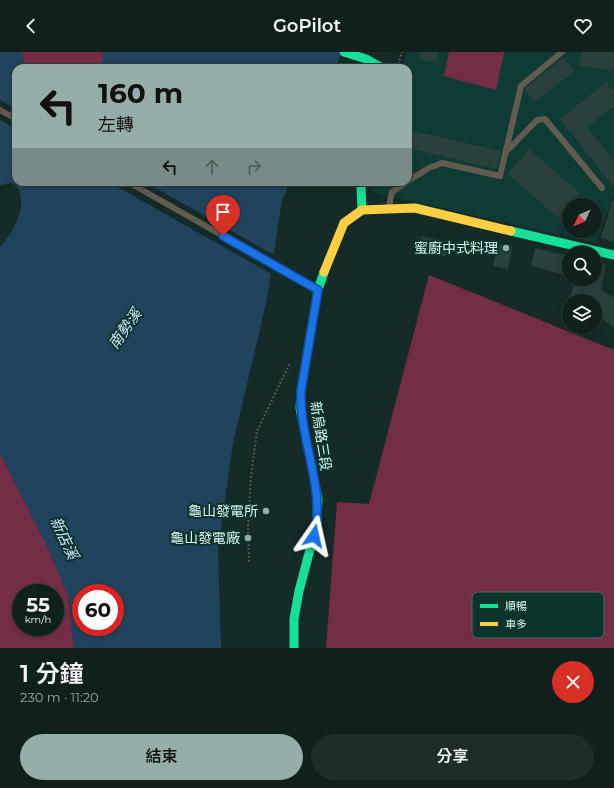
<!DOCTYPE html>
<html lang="zh-TW">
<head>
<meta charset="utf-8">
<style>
  :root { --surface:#10201d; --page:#1e2d2a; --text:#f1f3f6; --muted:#9ca3a4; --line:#303e3b; --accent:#96aeaa }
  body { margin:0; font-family:Montserrat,"Noto Sans TC",sans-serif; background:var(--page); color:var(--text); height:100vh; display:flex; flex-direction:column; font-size:15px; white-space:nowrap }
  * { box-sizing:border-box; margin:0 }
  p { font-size:13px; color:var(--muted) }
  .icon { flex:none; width:22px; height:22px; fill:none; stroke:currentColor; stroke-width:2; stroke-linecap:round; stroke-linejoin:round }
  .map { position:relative; height:596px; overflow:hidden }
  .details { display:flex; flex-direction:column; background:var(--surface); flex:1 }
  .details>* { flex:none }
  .top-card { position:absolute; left:12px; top:12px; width:400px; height:122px; border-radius:12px; box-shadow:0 2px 6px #0003,0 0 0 1px var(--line); background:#96aeaa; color:#111; overflow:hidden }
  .needle { width:26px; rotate:226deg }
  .controls { position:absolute; left:562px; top:146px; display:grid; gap:8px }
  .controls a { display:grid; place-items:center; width:40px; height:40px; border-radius:50%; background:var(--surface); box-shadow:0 2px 6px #0003,0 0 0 1px var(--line); font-size:20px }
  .speed { position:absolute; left:12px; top:532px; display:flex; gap:8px; font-size:20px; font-weight:700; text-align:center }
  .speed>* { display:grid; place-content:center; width:52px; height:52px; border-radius:50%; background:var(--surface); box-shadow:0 2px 6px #0003,0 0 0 1px var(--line); line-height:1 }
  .speed small { font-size:10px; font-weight:400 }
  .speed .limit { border:6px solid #d22; background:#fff; color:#111 }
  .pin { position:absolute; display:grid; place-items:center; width:34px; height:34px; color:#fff; margin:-41px -17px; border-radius:50% 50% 50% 0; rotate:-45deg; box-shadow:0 0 4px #0007 }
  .pin .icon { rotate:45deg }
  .me { position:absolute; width:44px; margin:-22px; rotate:11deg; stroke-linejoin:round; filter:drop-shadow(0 0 3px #0008) }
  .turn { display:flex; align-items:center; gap:14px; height:84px; padding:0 20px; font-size:18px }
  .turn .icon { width:52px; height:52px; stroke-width:2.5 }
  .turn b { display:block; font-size:28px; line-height:34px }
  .lanes { display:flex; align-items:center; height:38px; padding:0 20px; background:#0003; justify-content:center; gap:20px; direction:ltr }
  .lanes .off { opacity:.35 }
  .round { display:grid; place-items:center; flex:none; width:42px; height:42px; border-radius:21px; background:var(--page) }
  .overview { display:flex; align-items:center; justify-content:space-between; height:68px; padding:0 20px }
  h1 { font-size:24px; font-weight:600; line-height:30px }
  .action { display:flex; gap:8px; margin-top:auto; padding:8px 20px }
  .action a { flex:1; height:46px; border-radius:24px; background:var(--accent); color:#111; font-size:16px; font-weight:600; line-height:46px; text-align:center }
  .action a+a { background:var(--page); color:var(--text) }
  header { display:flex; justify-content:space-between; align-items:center; height:52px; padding:0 20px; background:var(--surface); font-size:18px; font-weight:600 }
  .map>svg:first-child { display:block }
  .built { fill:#0f3b35; fill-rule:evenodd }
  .green { fill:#732e46; fill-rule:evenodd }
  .water { fill:#21445e; fill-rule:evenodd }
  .pier { fill:#152b27 }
  .building { fill:#2a403d }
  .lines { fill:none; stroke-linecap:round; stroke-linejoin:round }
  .path { stroke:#575851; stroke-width:2; stroke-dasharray:2 2; stroke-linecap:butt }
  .lane { stroke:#625b4f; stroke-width:6 }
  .fast { stroke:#16e098; stroke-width:9 }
  .slow { stroke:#ffcf43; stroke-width:9 }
  .route-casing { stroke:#114b97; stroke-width:10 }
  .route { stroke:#1a73e8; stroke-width:7 }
  .poi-dot { fill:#96aeaa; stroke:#0d332d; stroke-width:1.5 }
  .labels { text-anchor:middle; stroke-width:4; stroke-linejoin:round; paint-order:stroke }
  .poi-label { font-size:14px; fill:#dcf5f0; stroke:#0d332d; text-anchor:end }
  .street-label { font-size:14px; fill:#dcf5f0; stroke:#0d332d }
  .water-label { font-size:15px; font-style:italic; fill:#cfe8fc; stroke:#0d332d }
  .key { fill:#0d332d; stroke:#4b6d68; stroke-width:1 }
  .key-label { font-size:11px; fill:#dcf5f0 }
</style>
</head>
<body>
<header><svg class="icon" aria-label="back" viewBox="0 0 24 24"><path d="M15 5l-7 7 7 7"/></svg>GoPilot<svg class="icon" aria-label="heart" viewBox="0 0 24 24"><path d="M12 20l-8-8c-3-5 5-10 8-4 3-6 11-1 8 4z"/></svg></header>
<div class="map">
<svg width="614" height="596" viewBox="0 0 614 596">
  <rect width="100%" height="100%" fill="#152b27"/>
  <!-- built -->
  <path class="built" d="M 407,0 L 614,0 L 614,143 L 596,191 L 371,140 L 373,130 L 408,130 L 408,16 L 402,16 ZM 569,153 L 595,153 L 595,179 L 569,179 Z"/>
  <!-- green -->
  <g class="green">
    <path d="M 22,0 L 104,0 L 99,16 L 25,16 Z"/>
    <path d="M 449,0 L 504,0 L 496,38 L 444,24 Z"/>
    <path d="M 429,223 L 614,298 L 614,596 L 326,596 L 337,450 L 369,452 Z"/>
    <path d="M 0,401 L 48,496 L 68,543 L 74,596 L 0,596 ZM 21,541 L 55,541 L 55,575 L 21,575 Z"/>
  </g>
  <!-- water -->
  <g class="water">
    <path d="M 0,0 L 22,0 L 25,16 L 16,16 L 16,81 L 12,94 L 16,96 L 16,130 L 290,130 L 282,148 L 267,247 L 233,391 L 218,498 L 221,596 L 74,596 L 68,543 L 48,496 L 0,401 L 0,195 C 12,181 25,161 20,141 C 20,137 15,134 13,131 L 0,133 ZM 81,541 L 115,541 L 115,575 L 81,575 Z"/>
    <path d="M 104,0 L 341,0 L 336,16 L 99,16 Z"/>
  </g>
  <!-- pier -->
  <g class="pier">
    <path d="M 0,48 L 16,57 L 16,77 L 0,68 Z"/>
    <path d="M 109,130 L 145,130 L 276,204 L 273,223 Z"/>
  </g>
  <!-- building -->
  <g class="building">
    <path d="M 420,0 L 438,0 L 436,11 L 419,7 Z"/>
    <path d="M 582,0 L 614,0 L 614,16 L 612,16 L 612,19 L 579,13 Z"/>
    <path d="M 563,6 L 574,19 L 535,50 L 525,38 L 525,36 Z"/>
    <path d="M 606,30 L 614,40 L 614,54 L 587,75 L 614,109 L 614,135 L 560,67 Z"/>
    <path d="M 408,78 L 501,99 L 497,117 L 408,96 Z"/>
    <path d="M 529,97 L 580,141 L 558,166 L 508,122 Z"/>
    <path d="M 612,149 L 614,149 L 614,190 L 601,186 Z"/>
    <path d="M 421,184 L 449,190 L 445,205 L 418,199 Z"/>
    <path d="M 498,192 L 512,195 L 508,217 L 493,214 Z"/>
    <path d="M 535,196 L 569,204 L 569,224 L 531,214 Z"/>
    <path d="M 595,210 L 606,213 L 601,238 L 614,245 L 614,275 L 595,263 L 595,259 L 601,249 L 569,249 L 575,227 L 595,227 Z"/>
  </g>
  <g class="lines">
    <!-- path -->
    <g class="path">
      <path d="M 397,16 L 402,0"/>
      <path d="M 249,510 L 248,475 L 251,424 L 257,379 L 290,311"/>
    </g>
    <!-- lane -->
    <g class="lane">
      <path d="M 0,58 L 16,67"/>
      <path d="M 507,99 L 537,68 L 545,67 L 602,136"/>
      <path d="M 408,129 L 429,116 L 442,111 L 500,124 L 521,34 L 562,0"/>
      <path d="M 128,130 L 315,236"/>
      <path d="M 389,154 L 392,140 L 407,130"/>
    </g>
    <!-- fast -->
    <g class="fast">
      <path d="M 344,0 L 366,7 L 382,16"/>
      <path d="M 362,158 L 361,136 L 363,130"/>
      <path d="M 511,179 L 614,203"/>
      <path d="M 294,596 L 294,567 L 299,539 L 317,471 L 318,447 L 300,356 L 301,339 L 318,238 L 324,220"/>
    </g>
    <!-- slow -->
    <path class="slow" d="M 324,220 L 344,171 L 362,158 L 415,156 L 511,179"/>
  </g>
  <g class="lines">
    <!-- route casing -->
    <g class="route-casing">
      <path id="route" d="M 223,184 L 318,238 L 301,339 C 299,388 326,435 314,484"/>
    </g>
    <!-- route -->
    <use href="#route" class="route"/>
  </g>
  <!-- markers -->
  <g class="poi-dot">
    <circle cx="506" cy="196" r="4"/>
    <circle cx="266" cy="459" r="4"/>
    <circle cx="248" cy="486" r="4"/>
  </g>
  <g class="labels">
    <!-- poi labels -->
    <g class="poi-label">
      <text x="498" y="201">蜜廚中式料理</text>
      <text x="258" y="464">龜山發電所</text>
      <text x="240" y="491">龜山發電廠</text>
    </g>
    <!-- street labels -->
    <g class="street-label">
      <text transform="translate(321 384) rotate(81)" y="5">新烏路三段</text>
    </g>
    <!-- water labels -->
    <g class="water-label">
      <text transform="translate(125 277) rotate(-55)" y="5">南勢溪</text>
      <text transform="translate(64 486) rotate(65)" y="5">新店溪</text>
    </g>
  </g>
  <!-- legend -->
  <rect x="472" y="540" width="132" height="46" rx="6" class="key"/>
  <rect x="480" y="552" width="18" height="4" fill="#16e098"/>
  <rect x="480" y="570" width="18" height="4" fill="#ffcf43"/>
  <g class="key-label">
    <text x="505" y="558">順暢</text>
    <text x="505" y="576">車多</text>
  </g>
</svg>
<div class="controls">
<a><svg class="needle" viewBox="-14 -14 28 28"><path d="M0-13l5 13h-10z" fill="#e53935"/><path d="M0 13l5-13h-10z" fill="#9ca3a4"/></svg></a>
<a><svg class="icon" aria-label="search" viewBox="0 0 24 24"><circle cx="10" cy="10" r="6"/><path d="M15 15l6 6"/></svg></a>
<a><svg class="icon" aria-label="layers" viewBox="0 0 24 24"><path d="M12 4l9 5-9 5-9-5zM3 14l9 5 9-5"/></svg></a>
</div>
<div class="speed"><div>55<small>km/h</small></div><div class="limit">60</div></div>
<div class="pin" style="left:223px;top:184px;background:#d93025"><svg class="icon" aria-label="arrive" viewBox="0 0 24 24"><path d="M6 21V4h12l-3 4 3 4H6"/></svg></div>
<svg class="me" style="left:314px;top:484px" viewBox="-20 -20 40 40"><path d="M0-17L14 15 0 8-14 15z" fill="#1a73e8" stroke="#fff" stroke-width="4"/></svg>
<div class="top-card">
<div class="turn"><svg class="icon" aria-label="left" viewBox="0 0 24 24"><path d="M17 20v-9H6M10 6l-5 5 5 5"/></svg><div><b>160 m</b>左轉</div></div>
<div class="lanes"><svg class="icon" aria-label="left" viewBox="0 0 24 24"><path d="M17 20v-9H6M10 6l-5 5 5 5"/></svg><svg class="icon off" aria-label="ahead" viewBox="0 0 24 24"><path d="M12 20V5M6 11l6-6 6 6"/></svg><svg class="icon off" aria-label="right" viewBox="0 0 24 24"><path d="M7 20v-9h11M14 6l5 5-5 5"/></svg></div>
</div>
</div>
<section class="details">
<div class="overview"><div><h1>1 分鐘</h1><p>230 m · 11:20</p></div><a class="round" style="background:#d93025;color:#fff"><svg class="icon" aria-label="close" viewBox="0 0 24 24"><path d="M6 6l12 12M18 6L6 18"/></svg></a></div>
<div class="action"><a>結束</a><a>分享</a></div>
</section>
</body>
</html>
